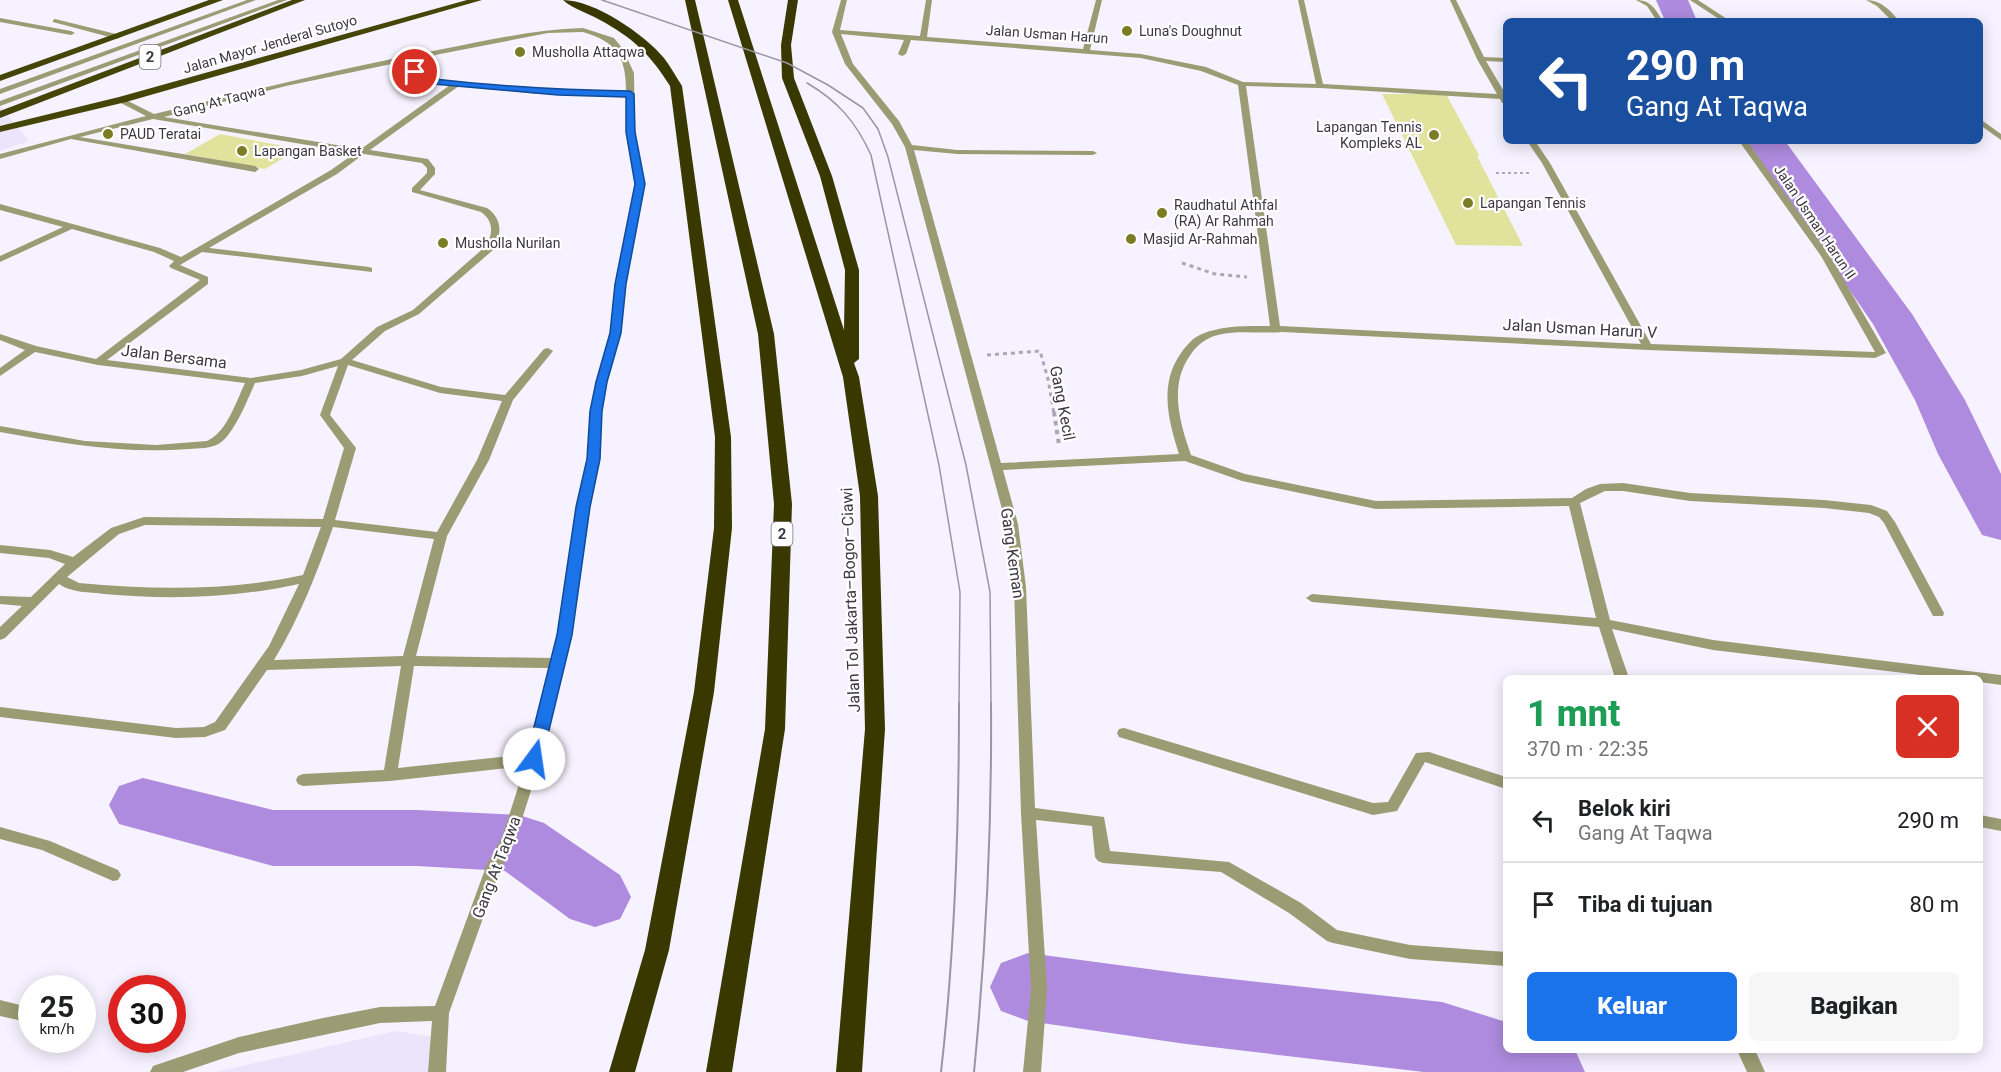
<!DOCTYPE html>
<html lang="id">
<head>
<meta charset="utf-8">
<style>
  :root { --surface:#fff; --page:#f6f6f6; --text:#202124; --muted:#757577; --line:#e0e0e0; --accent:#1a73e8 }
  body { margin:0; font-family:Roboto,sans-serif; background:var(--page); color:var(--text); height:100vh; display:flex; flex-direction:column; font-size:22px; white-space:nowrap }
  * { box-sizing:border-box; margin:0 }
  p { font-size:20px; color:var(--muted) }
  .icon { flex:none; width:33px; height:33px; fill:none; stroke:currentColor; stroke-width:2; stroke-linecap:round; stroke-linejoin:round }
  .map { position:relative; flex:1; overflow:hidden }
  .drawer { position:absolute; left:1503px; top:675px; width:480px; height:378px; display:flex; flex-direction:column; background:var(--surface); border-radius:9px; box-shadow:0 3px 15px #0003 }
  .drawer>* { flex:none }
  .guide { position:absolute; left:1503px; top:18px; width:480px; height:126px; border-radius:9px; box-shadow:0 3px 15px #0003; background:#1a4fa0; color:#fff; overflow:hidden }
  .speed { position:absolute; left:18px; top:975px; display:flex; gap:12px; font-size:30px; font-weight:700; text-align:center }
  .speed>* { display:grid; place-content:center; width:78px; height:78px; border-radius:50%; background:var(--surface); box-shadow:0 3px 15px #0003; line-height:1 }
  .speed small { font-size:15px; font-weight:400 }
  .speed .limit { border:9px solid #d22; background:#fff; color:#111 }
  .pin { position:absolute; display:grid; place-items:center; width:51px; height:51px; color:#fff; margin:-26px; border:3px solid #fff; border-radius:50%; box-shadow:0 2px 6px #0007 }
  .me { position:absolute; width:66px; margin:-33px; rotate:14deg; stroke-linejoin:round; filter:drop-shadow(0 0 4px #0008) }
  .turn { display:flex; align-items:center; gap:21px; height:126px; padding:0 24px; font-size:27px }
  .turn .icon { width:78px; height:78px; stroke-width:2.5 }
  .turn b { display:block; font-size:42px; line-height:51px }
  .round { display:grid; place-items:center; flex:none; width:63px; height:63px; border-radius:9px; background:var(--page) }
  .summary { display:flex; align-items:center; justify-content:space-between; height:102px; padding:0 24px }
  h1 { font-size:36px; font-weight:800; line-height:45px; color:#1e9e55 }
  .action { display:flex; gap:12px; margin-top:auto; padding:12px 24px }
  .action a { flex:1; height:69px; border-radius:9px; background:var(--accent); color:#fff; font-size:24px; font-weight:800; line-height:69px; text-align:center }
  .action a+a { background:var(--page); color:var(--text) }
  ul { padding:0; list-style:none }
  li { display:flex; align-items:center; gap:18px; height:84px; padding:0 24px; border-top:2px solid var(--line) }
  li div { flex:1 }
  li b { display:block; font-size:22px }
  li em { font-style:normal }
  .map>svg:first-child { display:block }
  .built { fill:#ece4fb }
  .green { fill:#e1e39d }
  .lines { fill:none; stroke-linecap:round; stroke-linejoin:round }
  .river { fill:#ae8bde; fill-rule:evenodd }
  .path-far2 { stroke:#aca7b4; stroke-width:2; stroke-dasharray:3 3; stroke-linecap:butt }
  .path-far1 { stroke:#aca7b4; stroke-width:3; stroke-dasharray:4 4; stroke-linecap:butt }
  .path { stroke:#aca7b4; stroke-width:4; stroke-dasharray:4.5 4.5; stroke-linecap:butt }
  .service { fill:#9b9c74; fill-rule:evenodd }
  .minor { fill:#9b9c74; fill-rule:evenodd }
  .trunk { fill:#454508; fill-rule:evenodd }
  .motorway { fill:#383800; fill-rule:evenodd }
  .tram-far1 { stroke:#9a95a2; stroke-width:1.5 }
  .tram { stroke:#9a95a2; stroke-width:2 }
  .route { fill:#1a73e8; stroke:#114b97; stroke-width:1.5 }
  .poi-dot { fill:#7c7c24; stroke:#fff; stroke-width:2 }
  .labels { text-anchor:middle; stroke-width:4.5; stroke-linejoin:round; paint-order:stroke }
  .far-poi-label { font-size:14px; fill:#3c3744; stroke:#fff; text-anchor:start }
  .far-street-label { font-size:14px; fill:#3c3744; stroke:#fff }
  .shield { fill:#fff; stroke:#76737c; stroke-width:1.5 }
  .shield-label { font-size:15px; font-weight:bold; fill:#3c3744 }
  .street-label { font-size:16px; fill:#3c3744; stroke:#fff }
</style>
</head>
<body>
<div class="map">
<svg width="2001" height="1072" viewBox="0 0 2001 1072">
  <rect width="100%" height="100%" fill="#f7f2ff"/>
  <!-- built -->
  <g class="built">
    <path d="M 0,106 L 29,141 L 0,151 Z"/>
    <path d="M 396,1031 L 441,1038 L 435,1072 L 215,1072 Z"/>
  </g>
  <!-- green -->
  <g class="green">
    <path d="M 1382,94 L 1446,94 L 1479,155 L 1477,156 L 1523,246 L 1456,245 Z"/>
    <path d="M 220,134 L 299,149 L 265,169 L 185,154 Z"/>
  </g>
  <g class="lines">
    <!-- river -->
    <g class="river">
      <path d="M 1656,0 L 1688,0 L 1697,21 L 1665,21 Z"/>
      <path d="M 1747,141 L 1785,141 L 1912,314 L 1965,400 L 2001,474 L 2001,540 L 1982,535 L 1938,454 L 1915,400 L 1873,324 Z"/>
      <path d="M 143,778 L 273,810 L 417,810 L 519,815 L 544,823 L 620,875 L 631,897 L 620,919 L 595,927 L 570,919 L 505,871 L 417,866 L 273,866 L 119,824 L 109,805 L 119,786 Z"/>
      <path d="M 1028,953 L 1186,974 L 1442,1002 L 1506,1022 L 1506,1050 L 1575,1050 L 1585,1072 L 1424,1072 L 1186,1044 L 1028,1021 L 1001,1011 L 990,987 L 1001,963 Z"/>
    </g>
    <!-- path-far2 -->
    <path class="path-far2" d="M 1496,173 L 1530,173"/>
    <!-- path-far1 -->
    <g class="path-far1">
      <path d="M 1182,263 L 1215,274 L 1247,277"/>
      <path d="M 987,355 L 1040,351 L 1048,379 L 1054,414"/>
    </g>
    <!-- path -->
    <path class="path" d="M 1054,412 L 1059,445"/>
    <!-- service -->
    <g class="service">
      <path d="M 247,0 L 256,0 L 0,94 L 0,89 Z"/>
      <path d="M 278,0 L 287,0 L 0,106 L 0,101 Z"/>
      <path d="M 1690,0 L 1698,0 L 1730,21 L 1722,21 Z"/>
      <path d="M 1866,0 C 1881,0 1890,10 1899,21 L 1892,21 L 1877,6 Z"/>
      <path d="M 55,19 L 120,35 L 121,37 L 117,39 L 53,22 L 53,20 Z"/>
    </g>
    <!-- minor -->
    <g class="minor">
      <path d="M 841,0 L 847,0 L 840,30 L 920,36 L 926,0 L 932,0 L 927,37 L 1083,49 L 1096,0 L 1102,0 L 1090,50 L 1141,54 L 1206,67 L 1243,82 L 1316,84 L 1298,0 L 1304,0 L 1323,84 L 1497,94 L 1477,59 L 1450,0 L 1456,0 L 1484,57 L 1506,58 L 1506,62 L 1486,61 L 1506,95 L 1506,103 L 1502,103 L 1500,99 L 1320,88 L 1246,86 L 1280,326 L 1641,344 L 1542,163 L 1527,141 L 1535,141 L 1550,163 L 1651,344 L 1875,352 L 1821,256 L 1739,141 L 1747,141 L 1830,256 L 1886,353 L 1875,358 L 1648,350 L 1282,332 C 1261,334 1239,330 1218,335 C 1205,338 1196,346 1189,357 C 1169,387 1180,423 1191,455 L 1245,474 L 1376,501 L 1572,498 L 1586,489 L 1600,484 L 1623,483 L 1690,493 L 1824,500 L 1871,505 L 1887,511 L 1895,522 L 1944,613 L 1943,616 L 1933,616 L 1884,523 L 1879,517 L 1869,513 L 1824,508 L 1690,501 L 1623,491 L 1605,491 L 1580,503 L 1610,620 L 1713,640 L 2001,675 L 2001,685 L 1980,682 L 1980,678 L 1945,678 L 1713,650 L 1612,629 L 1629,678 L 1615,678 L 1599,627 L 1312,602 L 1306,598 L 1312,594 L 1596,618 L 1569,506 L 1376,509 L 1242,481 L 1185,461 L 1003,470 L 1018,524 L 1026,587 L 1035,808 L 1104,817 L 1110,851 L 1229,862 L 1301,903 L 1337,930 L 1410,945 L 1506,952 L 1506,966 L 1410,959 L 1333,943 L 1327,941 L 1289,913 L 1221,872 L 1103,863 L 1098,861 L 1095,857 L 1092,826 L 1036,820 L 1047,989 L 1041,1072 L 1023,1072 L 1031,989 L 1021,813 L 1014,587 L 1006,524 L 905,147 L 892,124 L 845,64 L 832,32 ZM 841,34 L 904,40 L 898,54 L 902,56 L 906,54 L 911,40 L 1141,58 L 1201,71 L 1238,85 L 1270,326 C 1248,326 1223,325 1202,334 C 1192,338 1185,347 1179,356 C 1159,387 1169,422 1179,454 L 1001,463 L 914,150 L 957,154 L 1093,155 L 1097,153 L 1093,151 L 957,150 L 912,145 L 899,121 L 853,64 Z"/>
      <path d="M 1636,0 C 1651,0 1655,9 1663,21 L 1657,21 L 1647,6 Z"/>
      <path d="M 0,18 L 71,31 L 75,33 L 71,35 L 0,22 Z"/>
      <path d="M 583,28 L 614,38 L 623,49 L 634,73 L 635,132 L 644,184 L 625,284 L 620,333 L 606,382 L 601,412 L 600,459 L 589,507 L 565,663 L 541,759 L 516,838 L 502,865 L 449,1013 L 446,1072 L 428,1072 L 432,1021 L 380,1023 L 239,1053 L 183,1072 L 150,1072 L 153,1066 L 239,1037 L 323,1018 L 380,1007 L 435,1006 L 487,864 L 502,837 L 525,766 L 390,781 L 303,786 L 298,784 L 296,780 L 298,776 L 303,774 L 384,770 L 401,666 L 267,670 L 225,730 L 205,737 L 176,738 L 0,717 L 0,707 L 176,728 L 204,727 L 215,722 L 269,646 L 299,584 C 235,598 170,600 104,594 C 90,592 71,593 59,584 L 5,638 L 0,640 L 0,627 L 22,606 L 0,604 L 0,596 L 31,597 L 65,564 L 49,558 L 0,553 L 0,545 L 50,550 L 73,557 L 111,528 L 144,517 L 323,519 L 344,448 L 320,415 L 338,366 L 302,376 L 255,383 C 248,399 234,434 220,443 C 211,449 199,448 189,449 C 123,454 65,444 0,432 L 0,426 L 85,441 L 156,445 L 207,441 C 227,432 236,402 245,383 L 98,365 L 35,352 L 0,376 L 0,368 L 25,350 L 0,340 L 0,334 L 36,346 L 96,359 L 200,280 L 171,268 L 169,266 L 174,261 L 154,252 L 72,229 L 0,262 L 0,256 L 63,227 L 0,210 L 0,204 L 160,248 L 181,257 L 331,170 L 355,153 L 153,119 L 80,137 L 255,166 L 259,169 L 255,172 L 71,139 L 0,159 L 0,154 L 146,116 L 119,102 L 118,100 L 122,98 L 154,114 C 250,91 346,67 443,49 C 490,40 536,29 583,28 ZM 583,32 C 617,42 626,57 626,92 L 537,90 L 424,78 L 421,75 L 421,67 L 435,55 L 548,33 ZM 425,57 L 413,66 L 414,78 L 422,82 L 450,85 L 361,149 L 164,117 L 286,86 ZM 459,86 L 537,94 L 627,96 L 627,132 L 636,184 L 615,284 L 610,333 L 596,382 L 591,412 L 588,459 L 577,507 L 558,635 L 552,658 L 416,656 L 447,536 L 489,460 L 513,400 L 553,351 L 548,348 L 544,349 L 505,395 L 441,387 L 352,360 L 385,331 L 419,314 L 493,250 C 502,235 503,219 487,208 L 420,190 L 435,174 L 435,168 L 428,159 L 370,150 ZM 364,154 L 422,163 L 427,168 L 427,173 L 412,188 L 412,192 L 481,212 C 494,221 493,234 486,246 L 413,310 L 377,327 L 341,359 L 301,370 L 251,378 L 107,360 L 208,284 L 208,277 L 180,265 L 202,252 L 372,272 L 372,268 L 369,267 L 209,248 L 337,174 ZM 348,365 L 440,393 L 502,401 L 477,460 L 437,532 L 335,520 L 356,448 L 330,415 ZM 145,525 L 321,527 L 303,575 C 228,591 155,590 79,583 L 67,577 L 119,534 ZM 333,527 L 434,539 L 403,656 L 274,660 C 299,619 317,573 333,527 ZM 414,666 L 549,668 L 528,754 L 398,768 Z"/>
      <path d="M 1980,119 L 2001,134 L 2001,140 L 1980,125 Z"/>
      <path d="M 1124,728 L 1373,803 L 1388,802 L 1416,753 L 1429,752 L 1506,777 L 1506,789 L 1425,762 L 1397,811 L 1373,815 L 1119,737 L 1117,733 L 1119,729 Z"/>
      <path d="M 1980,815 L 2001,819 L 2001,831 L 1980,827 Z"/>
      <path d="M 0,827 L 50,841 L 118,870 L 121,875 L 118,880 L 113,881 L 42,850 L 0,839 Z"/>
      <path d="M 0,1000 L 32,1008 L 32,1023 L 0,1016 Z"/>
      <path d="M 1737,1050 L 1755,1050 L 1765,1072 L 1747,1072 Z"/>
    </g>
    <!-- trunk -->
    <g class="trunk">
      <path d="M 209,0 L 223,0 L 0,81 L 0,75 Z"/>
      <path d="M 292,0 L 305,0 L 0,118 L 0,111 Z"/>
      <path d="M 467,0 L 482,0 L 126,102 L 0,132 L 0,126 L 119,97 Z"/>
    </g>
    <!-- motorway -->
    <g class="motorway">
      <path d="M 563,0 C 594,0 644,34 664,58 C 671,67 676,77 682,86 L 731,437 L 732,528 L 714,692 L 669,950 L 635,1072 L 609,1072 L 645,950 L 694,692 L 714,528 L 715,437 L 670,86 C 650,54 633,38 600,20 C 588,13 573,9 563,0 Z"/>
      <path d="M 685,0 L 695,0 L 774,334 L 792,504 L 785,729 L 732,1072 L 706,1072 L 765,729 L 774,504 L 758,334 Z"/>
      <path d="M 728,0 L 738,0 L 844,330 L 845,270 L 820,176 L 782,78 L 781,45 L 788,0 L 798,0 L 791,45 L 794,78 L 832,176 L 859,270 L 859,359 L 854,363 L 859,377 L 878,496 L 885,729 L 862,1072 L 836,1072 L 865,729 L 860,496 L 843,377 Z"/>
    </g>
    <!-- tram-far1 -->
    <g class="tram-far1">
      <path d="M 602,0 L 787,63 L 828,85 L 863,108 L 878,129 L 888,157 L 966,465 L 990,592 L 991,705"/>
      <path d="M 807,83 C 838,101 856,122 871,155 L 939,465 L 960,592 L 959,705"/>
    </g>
    <!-- tram -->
    <g class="tram">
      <path d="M 941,1072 C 955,950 959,826 959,703"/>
      <path d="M 974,1072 C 986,949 992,827 991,703"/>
    </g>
  </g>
  <!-- route -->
  <path class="route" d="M 412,70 L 418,70 L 425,78 C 493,86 561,90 630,91 L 634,94 L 635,132 L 645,184 L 626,284 L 621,333 L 607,382 L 602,411 L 600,459 L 590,507 L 572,635 L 542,759 L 540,764 L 534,765 L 529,764 L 526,759 L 557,635 L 576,507 L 587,459 L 590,411 L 596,382 L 610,333 L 615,284 L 635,184 L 626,132 L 626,97 L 558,95 L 422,83 L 412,74 Z"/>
  <!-- markers -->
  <g class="poi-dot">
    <circle cx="1127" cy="31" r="6"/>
    <circle cx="520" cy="52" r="6"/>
    <circle cx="108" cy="134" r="6"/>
    <circle cx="1434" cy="135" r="6"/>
    <circle cx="242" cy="151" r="6"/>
    <circle cx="1468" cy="203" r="6"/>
    <circle cx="1162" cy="213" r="6"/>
    <circle cx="1131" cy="239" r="6"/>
    <circle cx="443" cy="243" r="6"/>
  </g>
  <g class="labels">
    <!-- far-poi labels -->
    <g class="far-poi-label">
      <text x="1139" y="36">Luna's Doughnut</text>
      <text x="532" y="57">Musholla Attaqwa</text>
      <text x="1422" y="132" text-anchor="end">Lapangan Tennis<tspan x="1422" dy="16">Kompleks AL</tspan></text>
      <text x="120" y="139">PAUD Teratai</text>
      <text x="254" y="156">Lapangan Basket</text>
      <text x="1480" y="208">Lapangan Tennis</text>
      <text x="1174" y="210">Raudhatul Athfal<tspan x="1174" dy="16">(RA) Ar Rahmah</tspan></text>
      <text x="1143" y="244">Masjid Ar-Rahmah</text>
      <text x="455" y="248">Musholla Nurilan</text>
    </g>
    <!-- far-street labels -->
    <g class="far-street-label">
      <text transform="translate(1047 34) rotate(4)" y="5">Jalan Usman Harun</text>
      <text transform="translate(270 44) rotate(-16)" y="5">Jalan Mayor Jenderal Sutoyo</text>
      <text transform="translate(219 101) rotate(-14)" y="5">Gang At Taqwa</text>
      <text transform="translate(1815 222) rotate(56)" y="5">Jalan Usman Harun II</text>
    </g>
    <!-- shield labels -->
    <g class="shield">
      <rect x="139.5" y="45" width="21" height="24" rx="4.5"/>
      <rect x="771.5" y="522" width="21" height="24" rx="4.5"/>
    </g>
    <g class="shield-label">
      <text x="150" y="62">2</text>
      <text x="782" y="539">2</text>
    </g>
    <!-- street labels -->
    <g class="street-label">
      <text transform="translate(1580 328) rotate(3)" y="6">Jalan Usman Harun V</text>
      <text transform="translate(174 356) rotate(7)" y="6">Jalan Bersama</text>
      <text transform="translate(1063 403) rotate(79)" y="6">Gang Kecil</text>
      <text transform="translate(1013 553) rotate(82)" y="6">Gang Keman</text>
      <text transform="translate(850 600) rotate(-92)" y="6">Jalan Tol Jakarta–Bogor–Ciawi</text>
      <text transform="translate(496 867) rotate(-69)" y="6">Gang At Taqwa</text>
    </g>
  </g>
</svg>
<div class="speed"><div>25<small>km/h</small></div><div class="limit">30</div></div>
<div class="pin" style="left:415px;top:72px;background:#d93025"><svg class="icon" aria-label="arrive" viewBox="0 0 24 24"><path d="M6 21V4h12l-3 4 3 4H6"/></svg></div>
<svg class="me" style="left:534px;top:759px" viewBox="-20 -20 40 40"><circle r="19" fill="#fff"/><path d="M0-13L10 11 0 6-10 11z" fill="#1a73e8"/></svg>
<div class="guide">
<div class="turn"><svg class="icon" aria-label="left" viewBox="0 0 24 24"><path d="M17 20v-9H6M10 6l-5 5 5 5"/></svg><div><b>290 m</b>Gang At Taqwa</div></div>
</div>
<section class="drawer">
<div class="summary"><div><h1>1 mnt</h1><p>370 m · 22:35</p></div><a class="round" style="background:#d93025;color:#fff"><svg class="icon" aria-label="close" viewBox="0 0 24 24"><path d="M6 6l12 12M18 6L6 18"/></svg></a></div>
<ul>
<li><svg class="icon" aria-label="left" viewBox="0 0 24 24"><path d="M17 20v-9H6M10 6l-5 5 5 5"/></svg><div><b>Belok kiri</b><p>Gang At Taqwa</p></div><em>290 m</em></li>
<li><svg class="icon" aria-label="arrive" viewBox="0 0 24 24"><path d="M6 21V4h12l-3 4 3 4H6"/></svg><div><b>Tiba di tujuan</b></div><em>80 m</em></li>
</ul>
<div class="action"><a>Keluar</a><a>Bagikan</a></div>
</section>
</div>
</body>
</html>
